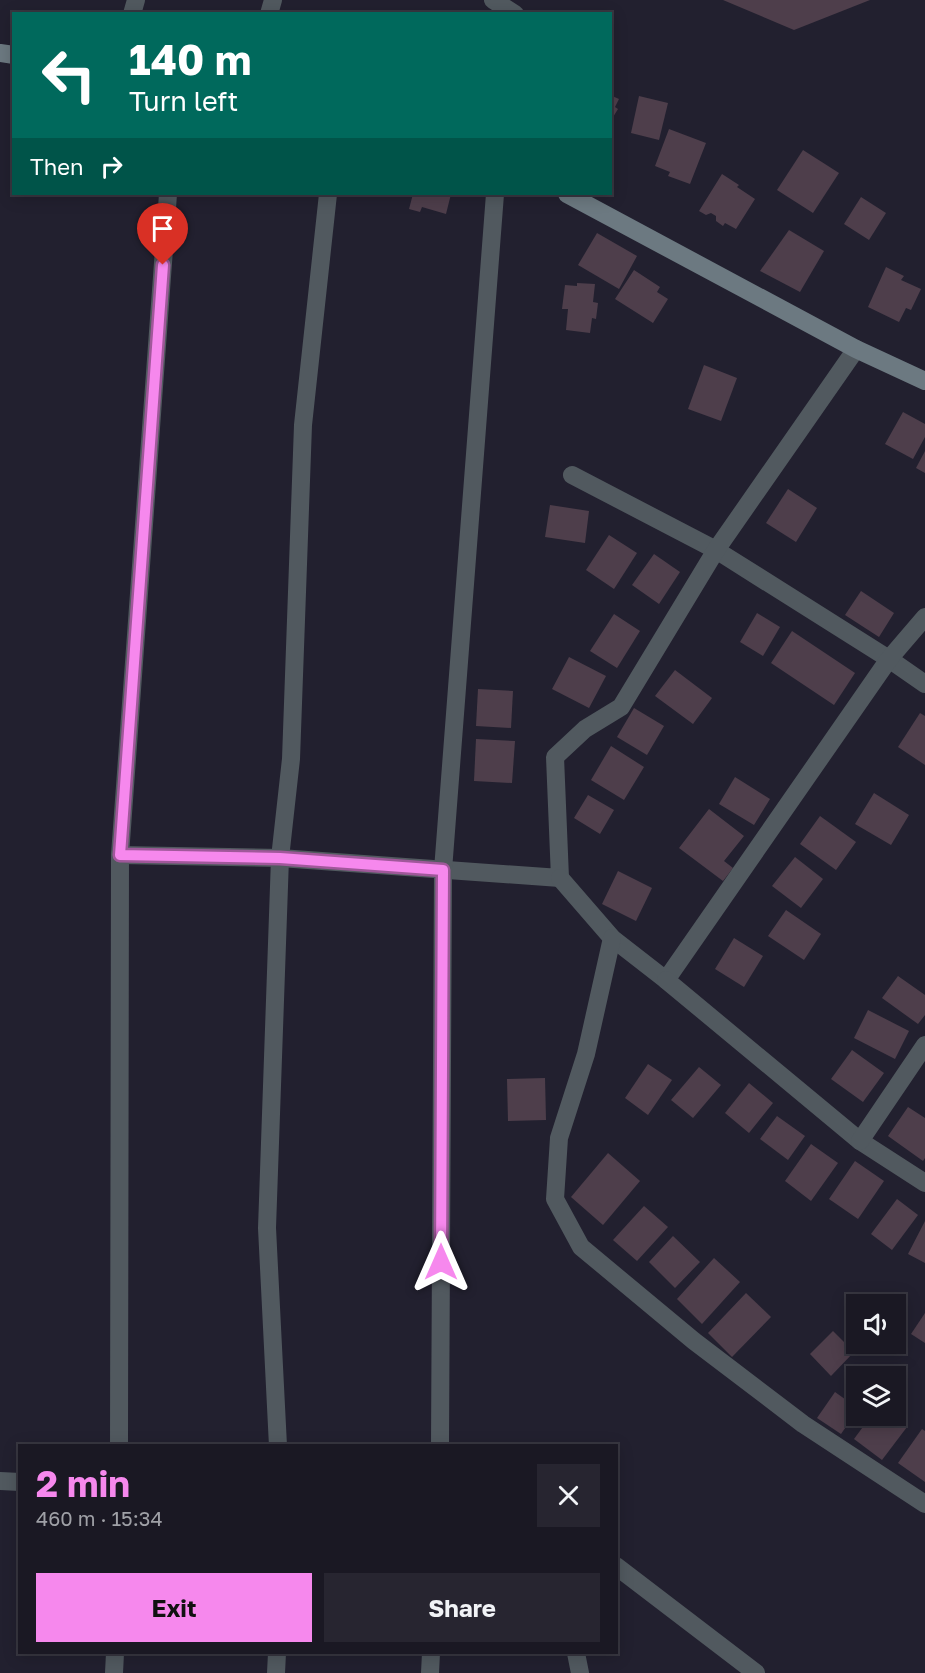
<!DOCTYPE html>
<html lang="en">
<head>
<meta charset="utf-8">
<style>
  :root { --surface:#1a1823; --page:#272530; --text:#f1f3f6; --muted:#9fa0a6; --line:#383741; --accent:#f688ed }
  body { margin:0; font-family:"Golos Text",sans-serif; background:var(--page); color:var(--text); height:100vh; display:flex; flex-direction:column; font-size:22px; white-space:nowrap }
  * { box-sizing:border-box; margin:0 }
  p { font-size:20px; color:var(--muted) }
  .icon { flex:none; width:33px; height:33px; fill:none; stroke:currentColor; stroke-width:2; stroke-linecap:round; stroke-linejoin:round }
  .map { position:relative; flex:1; overflow:hidden }
  .side { position:absolute; left:18px; top:1444px; width:600px; height:210px; display:flex; flex-direction:column; background:var(--surface); border-radius:0px; box-shadow:0 3px 15px #0003,0 0 0 2px var(--line) }
  .side>* { flex:none }
  .guide { position:absolute; left:12px; top:12px; width:600px; height:183px; border-radius:0px; box-shadow:0 3px 15px #0003,0 0 0 2px var(--line); background:#00695c; color:#fff; overflow:hidden }
  .controls { position:absolute; left:846px; top:1294px; display:grid; gap:12px }
  .controls a { display:grid; place-items:center; width:60px; height:60px; border-radius:0px; background:var(--surface); box-shadow:0 3px 15px #0003,0 0 0 2px var(--line); font-size:30px }
  .pin { position:absolute; display:grid; place-items:center; width:51px; height:51px; color:#fff; margin:-62px -26px; border-radius:50% 50% 50% 0; rotate:-45deg; box-shadow:0 0 6px #0007 }
  .pin .icon { rotate:45deg }
  .me { position:absolute; width:66px; margin:-33px; rotate:0deg; stroke-linejoin:round; filter:drop-shadow(0 0 4px #0008) }
  .turn { display:flex; align-items:center; gap:21px; height:126px; padding:0 18px; font-size:27px }
  .turn .icon { width:78px; height:78px; stroke-width:2.5 }
  .turn b { display:block; font-size:42px; line-height:51px }
  .then { display:flex; align-items:center; height:57px; padding:0 18px; background:#0003; gap:12px; font-size:22px }
  .round { display:grid; place-items:center; flex:none; width:63px; height:63px; border-radius:0px; background:var(--page) }
  .headline { display:flex; align-items:center; justify-content:space-between; height:102px; padding:0 18px }
  h1 { font-size:36px; font-weight:700; line-height:45px; color:var(--accent) }
  .button { display:flex; gap:12px; margin-top:auto; padding:12px 18px }
  .button a { flex:1; height:69px; border-radius:0px; background:var(--accent); color:#111; font-size:24px; font-weight:700; line-height:69px; text-align:center }
  .button a+a { background:var(--page); color:var(--text) }
  .map>svg:first-child { display:block }
  .building { fill:#4e3e4b }
  .lines { fill:none; stroke-linecap:round; stroke-linejoin:round }
  .street { stroke:#51595f; stroke-width:18 }
  .secondary { stroke:#6c7981; stroke-width:18 }
  .route-casing { stroke:#a0589a; stroke-width:15 }
  .route { stroke:#f688ed; stroke-width:10 }
</style>
</head>
<body>
<div class="map">
<svg width="925" height="1673" viewBox="0 0 925 1673">
  <rect width="100%" height="100%" fill="#22202f"/>
  <!-- building -->
  <g class="building">
    <path d="M 723,0 L 870,0 L 794,30 Z"/>
    <path d="M 610,95 L 619,99 L 615,107 L 618,109 L 610,122 Z"/>
    <path d="M 639,96 L 668,103 L 659,140 L 631,133 Z"/>
    <path d="M 669,129 L 706,143 L 690,184 L 668,176 L 670,172 L 655,166 Z"/>
    <path d="M 803,150 L 839,173 L 813,213 L 777,190 Z"/>
    <path d="M 722,174 L 739,185 L 737,187 L 755,199 L 736,229 L 725,223 L 723,226 L 716,221 L 716,216 L 711,213 L 706,215 L 699,211 Z"/>
    <path d="M 413,194 L 451,194 L 446,214 L 422,207 L 420,212 L 409,209 Z"/>
    <path d="M 861,197 L 886,213 L 869,240 L 844,224 Z"/>
    <path d="M 789,230 L 824,251 L 800,292 L 760,271 Z"/>
    <path d="M 597,233 L 637,256 L 619,289 L 578,265 Z"/>
    <path d="M 886,267 L 904,276 L 901,280 L 921,289 L 911,310 L 906,308 L 899,322 L 868,307 Z"/>
    <path d="M 634,270 L 660,287 L 657,292 L 668,299 L 653,323 L 615,299 Z"/>
    <path d="M 577,283 L 595,284 L 593,302 L 598,303 L 596,319 L 592,318 L 590,333 L 566,330 L 568,309 L 562,309 L 565,285 L 577,286 Z"/>
    <path d="M 704,365 L 737,378 L 721,421 L 688,409 Z"/>
    <path d="M 903,412 L 925,424 L 925,437 L 913,459 L 885,444 Z"/>
    <path d="M 925,451 L 925,473 L 916,468 Z"/>
    <path d="M 788,489 L 817,508 L 796,542 L 766,523 Z"/>
    <path d="M 550,505 L 589,511 L 585,543 L 545,537 Z"/>
    <path d="M 609,535 L 637,553 L 614,589 L 586,570 Z"/>
    <path d="M 654,554 L 680,572 L 659,604 L 632,585 Z"/>
    <path d="M 861,591 L 894,613 L 879,637 L 845,615 Z"/>
    <path d="M 757,613 L 780,627 L 763,656 L 740,642 Z"/>
    <path d="M 614,614 L 640,631 L 617,668 L 590,651 Z"/>
    <path d="M 792,631 L 855,673 L 834,705 L 771,663 Z"/>
    <path d="M 569,657 L 606,676 L 589,708 L 552,689 Z"/>
    <path d="M 675,670 L 712,698 L 693,724 L 655,696 Z"/>
    <path d="M 478,689 L 513,691 L 511,728 L 476,726 Z"/>
    <path d="M 634,708 L 664,726 L 647,755 L 617,737 Z"/>
    <path d="M 920,713 L 925,716 L 925,765 L 898,747 Z"/>
    <path d="M 476,739 L 515,741 L 512,783 L 474,781 Z"/>
    <path d="M 611,746 L 644,767 L 624,800 L 591,780 Z"/>
    <path d="M 735,777 L 770,799 L 754,825 L 719,804 Z"/>
    <path d="M 874,793 L 909,815 L 891,845 L 855,824 Z"/>
    <path d="M 588,795 L 614,810 L 600,834 L 574,818 Z"/>
    <path d="M 709,809 L 744,836 L 724,861 L 733,868 L 723,881 L 679,848 Z"/>
    <path d="M 820,816 L 856,842 L 836,870 L 800,844 Z"/>
    <path d="M 795,857 L 823,879 L 801,908 L 772,886 Z"/>
    <path d="M 618,871 L 652,888 L 636,921 L 602,904 Z"/>
    <path d="M 786,910 L 821,934 L 804,960 L 768,936 Z"/>
    <path d="M 734,938 L 763,956 L 744,987 L 715,969 Z"/>
    <path d="M 898,976 L 925,995 L 925,1015 L 918,1024 L 882,998 Z"/>
    <path d="M 868,1010 L 909,1031 L 895,1059 L 854,1038 Z"/>
    <path d="M 852,1050 L 884,1073 L 863,1102 L 831,1079 Z"/>
    <path d="M 648,1064 L 672,1080 L 648,1115 L 625,1098 Z"/>
    <path d="M 699,1067 L 721,1085 L 693,1118 L 671,1100 Z"/>
    <path d="M 545,1078 L 546,1120 L 508,1121 L 507,1079 Z"/>
    <path d="M 749,1083 L 773,1103 L 749,1133 L 725,1113 Z"/>
    <path d="M 908,1107 L 925,1118 L 925,1158 L 923,1161 L 888,1136 Z"/>
    <path d="M 777,1116 L 805,1136 L 788,1160 L 760,1139 Z"/>
    <path d="M 811,1144 L 838,1163 L 811,1201 L 785,1181 Z"/>
    <path d="M 608,1153 L 640,1181 L 603,1225 L 571,1197 Z"/>
    <path d="M 855,1161 L 884,1181 L 858,1219 L 829,1199 Z"/>
    <path d="M 897,1199 L 918,1215 L 892,1250 L 871,1234 Z"/>
    <path d="M 644,1206 L 668,1227 L 637,1261 L 613,1240 Z"/>
    <path d="M 925,1221 L 925,1263 L 908,1254 Z"/>
    <path d="M 673,1236 L 700,1262 L 675,1288 L 649,1262 Z"/>
    <path d="M 714,1258 L 740,1282 L 702,1324 L 677,1299 Z"/>
    <path d="M 746,1293 L 771,1317 L 732,1357 L 708,1333 Z"/>
    <path d="M 925,1313 L 925,1343 L 911,1334 Z"/>
    <path d="M 833,1331 L 854,1352 L 831,1376 L 810,1354 Z"/>
    <path d="M 835,1392 L 856,1407 L 856,1412 L 841,1434 L 817,1418 Z"/>
    <path d="M 871,1416 L 893,1416 L 907,1427 L 882,1460 L 854,1439 Z"/>
    <path d="M 922,1429 L 925,1431 L 925,1482 L 898,1463 Z"/>
  </g>
  <g class="lines">
    <!-- street -->
    <g class="street">
      <path d="M 493,0 L 515,14"/>
      <path d="M 132,14 L 136,0"/>
      <path d="M 269,14 L 273,0"/>
      <path d="M 572,475 L 716,550 L 889,659 L 925,684"/>
      <path d="M 120,855 L 280,858 L 560,878 L 555,757 L 585,729 L 621,707 L 716,550 L 856,349"/>
      <path d="M 560,878 L 612,938 L 666,980 L 889,659 L 925,617"/>
      <path d="M 612,938 L 586,1054 L 559,1138 L 555,1199 L 581,1247 L 694,1341 L 803,1424 L 925,1504"/>
      <path d="M 666,980 L 860,1141 L 925,1183"/>
      <path d="M 860,1141 L 925,1045"/>
      <path d="M 119,1446 L 120,855 L 168,194"/>
      <path d="M 278,1446 L 267,1228 L 280,858 L 291,759 L 303,425 L 328,194"/>
      <path d="M 440,1446 L 443,870 L 495,194"/>
      <path d="M 0,1481 L 20,1482"/>
      <path d="M 616,1566 L 756,1673"/>
      <path d="M 576,1653 L 580,1673"/>
      <path d="M 114,1673 L 115,1653"/>
      <path d="M 276,1673 L 277,1653"/>
      <path d="M 430,1673 L 431,1653"/>
    </g>
    <!-- secondary -->
    <g class="secondary">
      <path d="M 0,53 L 14,55"/>
      <path d="M 567,194 L 856,349 L 925,381"/>
    </g>
  </g>
  <g class="lines">
    <!-- route casing -->
    <g class="route-casing">
      <path id="route" d="M 163,265 L 120,855 L 280,858 L 443,870 L 441,1262"/>
    </g>
    <!-- route -->
    <use href="#route" class="route"/>
  </g>
</svg>
<div class="controls">
<a><svg class="icon" aria-label="sound" viewBox="0 0 24 24"><path d="M4 9h4l5-4v14l-5-4H4zM17 9q2 3 0 6"/></svg></a>
<a><svg class="icon" aria-label="layers" viewBox="0 0 24 24"><path d="M12 4l9 5-9 5-9-5zM3 14l9 5 9-5"/></svg></a>
</div>
<div class="pin" style="left:163px;top:265px;background:#d93025"><svg class="icon" aria-label="arrive" viewBox="0 0 24 24"><path d="M6 21V4h12l-3 4 3 4H6"/></svg></div>
<svg class="me" style="left:441px;top:1262px" viewBox="-20 -20 40 40"><path d="M0-17L14 15 0 8-14 15z" fill="#f688ed" stroke="#fff" stroke-width="4"/></svg>
<div class="guide">
<div class="turn"><svg class="icon" aria-label="left" viewBox="0 0 24 24"><path d="M17 20v-9H6M10 6l-5 5 5 5"/></svg><div><b>140 m</b>Turn left</div></div>
<div class="then">Then<svg class="icon" aria-label="right" viewBox="0 0 24 24"><path d="M7 20v-9h11M14 6l5 5-5 5"/></svg></div>
</div>
<section class="side">
<div class="headline"><div><h1>2 min</h1><p>460 m · 15:34</p></div><a class="round"><svg class="icon" aria-label="close" viewBox="0 0 24 24"><path d="M6 6l12 12M18 6L6 18"/></svg></a></div>
<div class="button"><a>Exit</a><a>Share</a></div>
</section>
</div>
</body>
</html>
